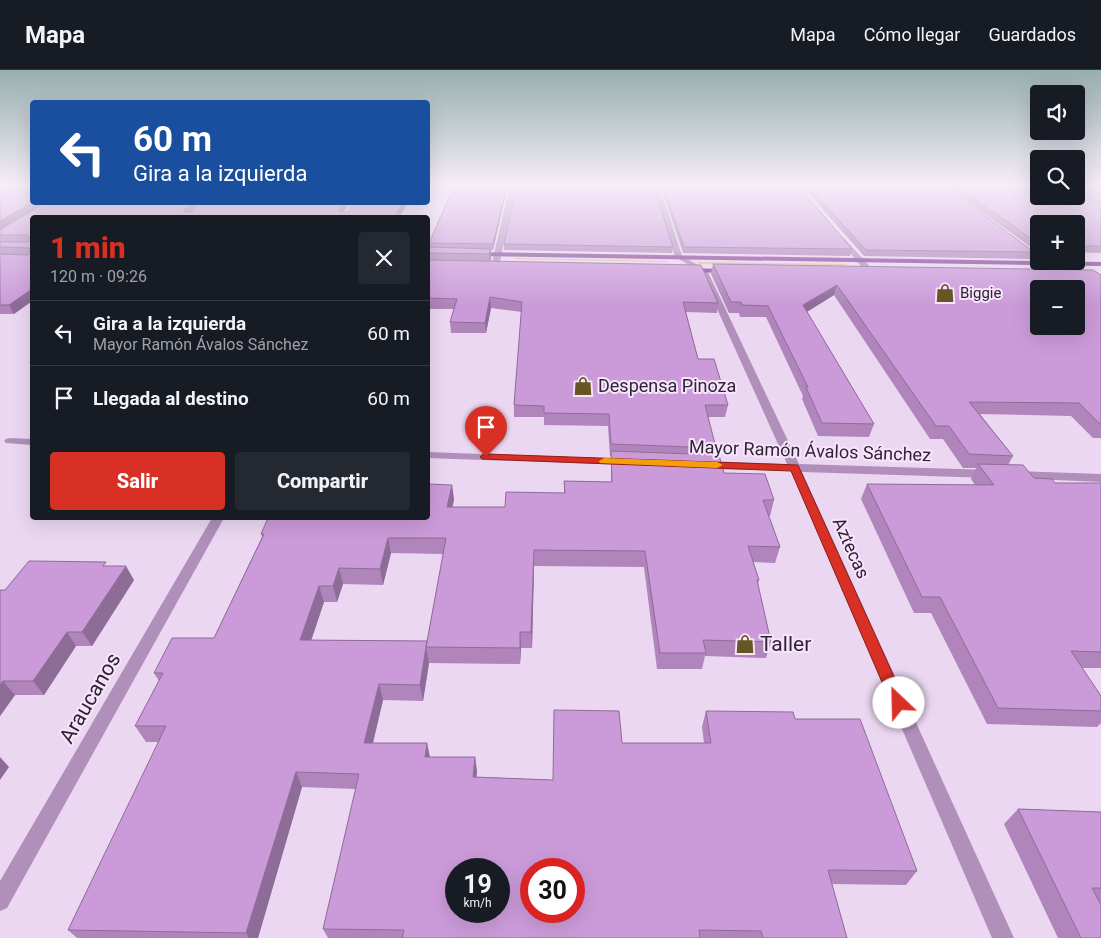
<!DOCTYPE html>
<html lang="es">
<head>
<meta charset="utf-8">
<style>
  :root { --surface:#171b24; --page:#242831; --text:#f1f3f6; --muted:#9ea1a6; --line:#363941; --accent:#d93025 }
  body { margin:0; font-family:Roboto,sans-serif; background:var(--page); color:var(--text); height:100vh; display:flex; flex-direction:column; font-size:19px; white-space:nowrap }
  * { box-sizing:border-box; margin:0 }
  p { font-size:16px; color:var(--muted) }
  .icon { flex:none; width:28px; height:28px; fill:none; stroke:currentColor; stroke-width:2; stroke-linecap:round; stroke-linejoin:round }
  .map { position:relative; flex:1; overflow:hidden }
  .side { position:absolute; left:30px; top:145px; width:400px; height:305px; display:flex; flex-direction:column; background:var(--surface); border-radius:5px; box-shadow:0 5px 20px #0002 }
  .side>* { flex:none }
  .hud { position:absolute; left:30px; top:30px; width:400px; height:105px; border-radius:5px; box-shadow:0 5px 20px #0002; background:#1a4fa0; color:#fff; overflow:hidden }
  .fabs { position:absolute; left:1030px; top:15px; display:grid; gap:10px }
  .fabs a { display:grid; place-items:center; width:55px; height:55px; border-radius:5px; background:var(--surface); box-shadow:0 5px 20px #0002; font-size:25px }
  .speed { position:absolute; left:445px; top:788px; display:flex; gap:10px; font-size:25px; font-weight:700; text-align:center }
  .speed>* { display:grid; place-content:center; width:65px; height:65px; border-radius:50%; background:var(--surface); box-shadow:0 5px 20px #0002; line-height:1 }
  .speed small { font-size:12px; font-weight:400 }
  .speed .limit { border:8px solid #d22; background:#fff; color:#111 }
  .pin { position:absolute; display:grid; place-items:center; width:42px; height:42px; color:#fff; margin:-51px -21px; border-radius:50% 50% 50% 0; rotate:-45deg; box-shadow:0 0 5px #0007 }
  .pin .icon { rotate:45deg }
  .me { position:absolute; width:55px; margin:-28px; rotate:336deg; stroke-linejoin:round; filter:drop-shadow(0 0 4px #0008) }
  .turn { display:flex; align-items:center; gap:18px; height:105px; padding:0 20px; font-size:22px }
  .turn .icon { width:65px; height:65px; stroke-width:2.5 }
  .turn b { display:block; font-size:35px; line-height:42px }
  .round { display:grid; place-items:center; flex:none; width:52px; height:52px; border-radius:5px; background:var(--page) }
  .summary { display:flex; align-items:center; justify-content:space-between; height:85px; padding:0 20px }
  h1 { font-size:30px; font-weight:800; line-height:38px; color:var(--accent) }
  .action { display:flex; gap:10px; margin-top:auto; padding:10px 20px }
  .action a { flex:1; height:58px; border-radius:5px; background:var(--accent); color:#fff; font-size:20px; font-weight:800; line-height:58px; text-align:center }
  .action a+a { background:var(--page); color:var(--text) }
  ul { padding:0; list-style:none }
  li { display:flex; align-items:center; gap:15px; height:65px; padding:0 20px; border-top:1px solid var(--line) }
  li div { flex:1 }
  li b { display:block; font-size:19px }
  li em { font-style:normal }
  header { display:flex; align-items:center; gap:30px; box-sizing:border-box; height:70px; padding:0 25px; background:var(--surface); border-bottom:1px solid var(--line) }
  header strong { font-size:24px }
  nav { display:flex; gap:28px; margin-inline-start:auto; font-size:18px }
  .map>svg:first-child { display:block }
  .green { fill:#d9c591 }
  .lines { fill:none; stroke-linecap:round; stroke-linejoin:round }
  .minor { fill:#b18fbb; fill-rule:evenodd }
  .primary { fill:#874999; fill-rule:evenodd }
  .wall { fill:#af85bb; fill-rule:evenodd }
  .shaded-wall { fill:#8e6c98 }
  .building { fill:#cb9bd9; stroke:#8e6c98; fill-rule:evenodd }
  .route { fill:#d93025; stroke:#8d1f18 }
  .slow { fill:#f59e0b }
  .labels { text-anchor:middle; stroke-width:4; stroke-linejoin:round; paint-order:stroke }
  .far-poi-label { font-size:15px; fill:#2d252f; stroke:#f8e4fe; text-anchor:start }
  .poi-label { font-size:18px; fill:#2d252f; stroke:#f8e4fe; text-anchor:start }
  .street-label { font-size:18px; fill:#2d252f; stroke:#f8e4fe }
  .near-poi-label { font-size:21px; fill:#2d252f; stroke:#f8e4fe; text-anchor:start }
  .near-street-label { font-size:21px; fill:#2d252f; stroke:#f8e4fe }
</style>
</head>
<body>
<header>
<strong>Mapa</strong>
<nav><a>Mapa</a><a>Cómo llegar</a><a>Guardados</a></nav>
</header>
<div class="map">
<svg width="1101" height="868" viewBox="0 0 1101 868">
  <rect width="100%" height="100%" fill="#ebd7f1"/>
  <!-- green -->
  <g class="green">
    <path d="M 516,188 L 666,191 L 668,192 L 514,189 Z"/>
    <path d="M 697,192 L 844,194 L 848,195 L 699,194 Z"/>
  </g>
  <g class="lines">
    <!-- minor -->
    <g class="minor">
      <path d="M 510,114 L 516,114 L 499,197 L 495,199 L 491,197 Z"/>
      <path d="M 653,114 L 659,114 L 682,186 L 707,200 L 799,394 L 991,400 L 997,404 L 991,408 L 802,402 L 1014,868 L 992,868 L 791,401 L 706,399 L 700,395 L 706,391 L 787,394 L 700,201 L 675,187 Z"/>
      <path d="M 838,166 L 842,166 L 874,201 L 874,205 L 868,205 L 838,168 Z"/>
      <path d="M 1018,174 L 1022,174 L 1039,185 L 1039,191 L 1047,191 L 1065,204 L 1065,208 L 1059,208 L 1018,176 Z"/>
      <path d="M 10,368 L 32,369 L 32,375 L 6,373 L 4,371 L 6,369 Z"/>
      <path d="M 428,382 L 626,389 L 632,392 L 626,395 L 428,388 Z"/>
      <path d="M 1016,401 L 1101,404 L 1101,412 L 1012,408 L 1010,405 L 1012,402 Z"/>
      <path d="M 212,448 L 224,448 L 7,838 L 0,841 L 0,811 Z"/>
    </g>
    <!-- primary -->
    <g class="primary">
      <path d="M 471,182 L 1101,192 L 1101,196 L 474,186 L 470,184 Z"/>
      <path d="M 684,198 L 727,199 L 731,201 L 727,203 L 687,202 L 683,200 Z"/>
    </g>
  </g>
  <!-- wall -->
  <g class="wall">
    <path d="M 0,114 L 32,132 L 191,142 L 349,142 L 354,132 L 408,132 L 399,148 L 32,148 L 32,231 L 14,244 L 0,244 Z"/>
    <path d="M 455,114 L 508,114 L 493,180 L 491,180 L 491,188 L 490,191 L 718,233 L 717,243 L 686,242 L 698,289 L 728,335 L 725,347 L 708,347 L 716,378 L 714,385 L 724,403 L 774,430 L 770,446 L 769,446 L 780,477 L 775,493 L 753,492 L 759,510 L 758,514 L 771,572 L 766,588 L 705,586 L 702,599 L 657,599 L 644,497 L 534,496 L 532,578 L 521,578 L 520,594 L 429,593 L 423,631 L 383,630 L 373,673 L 427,673 L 430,687 L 475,687 L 477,702 L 476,707 L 553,710 L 622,673 L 704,673 L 702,657 L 706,641 L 795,649 L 917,801 L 906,815 L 832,814 L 847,868 L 328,868 L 323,859 L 356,719 L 302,717 L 258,868 L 77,868 L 68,860 L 159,672 L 146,672 L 135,656 L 159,611 L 154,603 L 214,568 L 262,467 L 261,464 L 268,449 L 252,448 L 251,448 L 428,448 L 452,415 L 454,430 L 452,437 L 505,437 L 564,423 L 564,411 L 611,412 L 611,386 L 610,386 L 608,356 L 544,355 L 544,347 L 514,347 L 514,335 L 522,242 L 491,238 L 486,263 L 451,263 L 450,252 L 454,239 L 428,239 L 428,177 L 430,177 L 429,173 ZM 391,483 L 443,484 L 427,571 L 311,570 L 324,532 L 337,532 L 343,514 L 383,515 Z"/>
    <path d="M 660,114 L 797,114 L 852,179 L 850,186 L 683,183 Z"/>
    <path d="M 800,114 L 942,114 L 1034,182 L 1031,189 L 864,186 Z"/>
    <path d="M 943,114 L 1101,114 L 1101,183 L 1076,182 L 1076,154 L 1039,154 L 1039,183 Z"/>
    <path d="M 504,174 L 673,177 L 672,183 L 504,180 Z"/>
    <path d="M 713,194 L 1101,205 L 1101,368 L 1093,368 L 1071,346 L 980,344 L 1013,386 L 1008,395 L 1034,408 L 1055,413 L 1101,413 L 1101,598 L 1082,598 L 1101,626 L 1101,653 L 1097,657 L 987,654 L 931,543 L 914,543 L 861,429 L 867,414 L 975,415 L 971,409 L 976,398 L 963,398 L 943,369 L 930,369 L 834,225 L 807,242 L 874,354 L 869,367 L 818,366 L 802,329 L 803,326 L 766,247 L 740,247 L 739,243 L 729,243 L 711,204 Z"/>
    <path d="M 108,496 L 134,510 L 92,576 L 76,576 L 44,625 L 15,625 L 0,646 L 0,520 L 5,520 Z"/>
    <path d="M 1018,739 L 1101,742 L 1101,833 L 1100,833 L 1101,868 L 1058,868 L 1004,754 Z"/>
  </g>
  <!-- shaded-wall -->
  <g class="shaded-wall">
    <path d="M 507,114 L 508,114 L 493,180 L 493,174 Z"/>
    <path d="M 32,132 L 47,132 L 0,161 L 0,151 Z"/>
    <path d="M 192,132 L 202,132 L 187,147 L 184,142 L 184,140 Z"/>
    <path d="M 344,132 L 350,132 L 340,147 L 339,140 Z"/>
    <path d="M 403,132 L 408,132 L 399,148 L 394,148 Z"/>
    <path d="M 491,179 L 491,188 L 490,193 L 489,184 Z"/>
    <path d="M 837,215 L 834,225 L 800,246 L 803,235 Z"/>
    <path d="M 32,219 L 32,231 L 14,244 L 9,235 Z"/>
    <path d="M 490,227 L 491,238 L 486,263 L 485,253 Z"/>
    <path d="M 452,415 L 454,430 L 449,452 L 447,437 Z"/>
    <path d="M 388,468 L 391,483 L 383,515 L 380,499 Z"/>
    <path d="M 534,480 L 534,496 L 532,578 L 531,562 Z"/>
    <path d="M 126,496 L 134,510 L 92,576 L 82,562 Z"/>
    <path d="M 339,498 L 343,514 L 337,532 L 333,516 Z"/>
    <path d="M 319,516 L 324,532 L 306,586 L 300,570 Z"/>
    <path d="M 67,562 L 76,576 L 44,625 L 33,611 Z"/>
    <path d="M 520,562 L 521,578 L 520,594 Z"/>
    <path d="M 426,577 L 429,593 L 423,631 L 420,615 Z"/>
    <path d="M 3,611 L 15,625 L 0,646 L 0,615 Z"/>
    <path d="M 379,614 L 383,630 L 369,689 L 364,673 Z"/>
    <path d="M 427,673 L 430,689 L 425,687 Z"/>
    <path d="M 0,687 L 9,697 L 0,710 Z"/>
    <path d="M 475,687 L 477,702 L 475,722 L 473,707 Z"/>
    <path d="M 296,702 L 302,717 L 258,868 L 249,868 L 246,863 Z"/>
  </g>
  <!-- building -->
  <g class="building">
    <path d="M 0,114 L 32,114 L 32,132 L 0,151 Z"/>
    <path d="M 455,114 L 507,114 L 493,174 L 429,173 Z"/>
    <path d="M 517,114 L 653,114 L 673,177 L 504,174 Z"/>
    <path d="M 662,114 L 797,114 L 852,179 L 684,177 Z"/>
    <path d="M 806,114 L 942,114 L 1034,182 L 866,180 Z"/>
    <path d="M 953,114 L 1039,114 L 1039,126 L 1076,126 L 1076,114 L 1091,114 L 1101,118 L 1101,176 L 1076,176 L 1076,154 L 1039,154 L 1039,174 Z"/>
    <path d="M 47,132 L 192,132 L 184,140 L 184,142 L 194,142 L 204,132 L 344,132 L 339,140 L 339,142 L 349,142 L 354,132 L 403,132 L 394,148 L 32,148 L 32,219 L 9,235 L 0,235 L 0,184 L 28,185 L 30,183 L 30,178 L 0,177 L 0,172 L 28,172 L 30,170 L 28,165 L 0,165 L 0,160 Z"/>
    <path d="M 428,177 L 491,179 L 489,184 L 428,183 Z"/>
    <path d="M 428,190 L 701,195 L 718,233 L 683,232 L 698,289 L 714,289 L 728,335 L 705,335 L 716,378 L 611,374 L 609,344 L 544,343 L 544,336 L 514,335 L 522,232 L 490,227 L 485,253 L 450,252 L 457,229 L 428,228 Z"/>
    <path d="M 713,194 L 1093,200 L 1101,205 L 1101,355 L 1079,333 L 969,332 L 1013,386 L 969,384 L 949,356 L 936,356 L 837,215 L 803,235 L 874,354 L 822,353 L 806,317 L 808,317 L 768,236 L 742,235 L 741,232 L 731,232 ZM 1039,219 L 1076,219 L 1076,256 L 1039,256 Z"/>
    <path d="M 611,381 L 719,385 L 724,403 L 765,404 L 774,430 L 763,430 L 780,477 L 748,476 L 759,510 L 757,510 L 771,572 L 703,570 L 706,583 L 660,583 L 645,481 L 534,480 L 531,562 L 520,562 L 520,578 L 426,577 L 420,615 L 379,614 L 364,673 L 427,673 L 425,687 L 475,687 L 473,707 L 553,710 L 554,640 L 619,641 L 622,673 L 711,673 L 706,641 L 793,642 L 795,649 L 860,649 L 917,801 L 828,800 L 847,868 L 763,868 L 761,861 L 699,860 L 700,868 L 402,868 L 404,860 L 323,859 L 359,704 L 296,702 L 246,863 L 68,860 L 166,656 L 135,656 L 163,603 L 154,603 L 172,568 L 214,568 L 264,464 L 261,464 L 268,448 L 428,448 L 428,414 L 452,415 L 447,437 L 505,437 L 506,422 L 565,423 L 564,411 L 612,412 ZM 388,468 L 446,468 L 426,577 L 427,571 L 300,570 L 319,516 L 333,516 L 339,498 L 380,499 ZM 456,799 L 499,799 L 499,841 L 456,841 ZM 531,799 L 574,799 L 574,841 L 531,841 Z"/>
    <path d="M 978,394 L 1023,395 L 1034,408 L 1052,409 L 1055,413 L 1101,413 L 1101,582 L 1071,581 L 1101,626 L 1101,641 L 998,638 L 940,527 L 922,527 L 867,414 L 994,415 Z"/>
    <path d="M 29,491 L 106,492 L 103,496 L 126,496 L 82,562 L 67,562 L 33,611 L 3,611 L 0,615 L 0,520 L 5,520 Z"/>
    <path d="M 1018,739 L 1101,742 L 1101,818 L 1092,818 L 1101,835 L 1101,868 L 1081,868 Z"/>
  </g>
  <!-- sky -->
  <linearGradient id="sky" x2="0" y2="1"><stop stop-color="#97aeae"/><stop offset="0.49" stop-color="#f6edf9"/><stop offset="1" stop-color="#f6edf9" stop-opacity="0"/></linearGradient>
  <rect width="1101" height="235" fill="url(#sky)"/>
  <!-- route -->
  <path class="route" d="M 486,384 L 798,395 L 906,633 L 904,637 L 899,639 L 893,637 L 891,633 L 791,401 L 482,389 L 480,387 L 482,385 Z"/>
  <!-- slow -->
  <path class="slow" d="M 604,388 L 717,392 L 723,395 L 717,398 L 600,393 L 599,391 Z"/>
  <!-- icons -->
  <defs>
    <g id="shop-bare" transform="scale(1.5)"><path d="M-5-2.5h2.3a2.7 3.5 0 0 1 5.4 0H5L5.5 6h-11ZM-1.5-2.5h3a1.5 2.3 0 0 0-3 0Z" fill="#675623" stroke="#f8e4fe" stroke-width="2.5" paint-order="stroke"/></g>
  </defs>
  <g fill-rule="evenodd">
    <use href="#shop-bare" x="945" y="223"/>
    <use href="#shop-bare" x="583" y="316"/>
    <use href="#shop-bare" x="745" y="574"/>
  </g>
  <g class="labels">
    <!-- far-poi labels -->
    <g class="far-poi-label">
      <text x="960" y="228">Biggie</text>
    </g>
    <!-- poi labels -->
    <g class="poi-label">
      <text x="598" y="322">Despensa Pinoza</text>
    </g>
    <!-- street labels -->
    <g class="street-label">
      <text transform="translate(810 381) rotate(2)" y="6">Mayor Ramón Ávalos Sánchez</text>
      <text transform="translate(851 478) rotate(66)" y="6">Aztecas</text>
    </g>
    <!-- near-poi labels -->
    <g class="near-poi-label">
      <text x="760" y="581">Taller</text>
    </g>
    <!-- near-street labels -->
    <g class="near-street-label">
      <text transform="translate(90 628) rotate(-60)" y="7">Araucanos</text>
    </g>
  </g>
</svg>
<div class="fabs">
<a><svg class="icon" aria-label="sound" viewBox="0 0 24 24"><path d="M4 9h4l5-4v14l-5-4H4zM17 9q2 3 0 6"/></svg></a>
<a><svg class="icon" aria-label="search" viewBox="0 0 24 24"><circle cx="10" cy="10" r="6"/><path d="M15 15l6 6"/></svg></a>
<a>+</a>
<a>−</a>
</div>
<div class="speed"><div>19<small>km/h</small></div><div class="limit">30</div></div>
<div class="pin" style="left:486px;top:387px;background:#d93025"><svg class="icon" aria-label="arrive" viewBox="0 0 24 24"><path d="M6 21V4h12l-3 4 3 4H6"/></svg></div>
<svg class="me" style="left:899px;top:633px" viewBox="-20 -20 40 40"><circle r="19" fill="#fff"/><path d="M0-13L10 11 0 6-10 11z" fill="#d93025"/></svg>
<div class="hud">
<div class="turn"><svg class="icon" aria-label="left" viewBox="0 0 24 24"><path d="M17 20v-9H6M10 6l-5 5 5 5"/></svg><div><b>60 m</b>Gira a la izquierda</div></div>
</div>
<section class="side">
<div class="summary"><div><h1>1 min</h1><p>120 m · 09:26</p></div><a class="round"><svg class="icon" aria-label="close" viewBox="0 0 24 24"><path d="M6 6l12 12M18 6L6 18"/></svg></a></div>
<ul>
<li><svg class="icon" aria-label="left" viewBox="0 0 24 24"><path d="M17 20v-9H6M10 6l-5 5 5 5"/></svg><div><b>Gira a la izquierda</b><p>Mayor Ramón Ávalos Sánchez</p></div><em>60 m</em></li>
<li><svg class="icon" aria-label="arrive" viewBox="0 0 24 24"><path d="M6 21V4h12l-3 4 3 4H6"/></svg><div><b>Llegada al destino</b></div><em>60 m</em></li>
</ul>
<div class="action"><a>Salir</a><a>Compartir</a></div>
</section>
</div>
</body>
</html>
